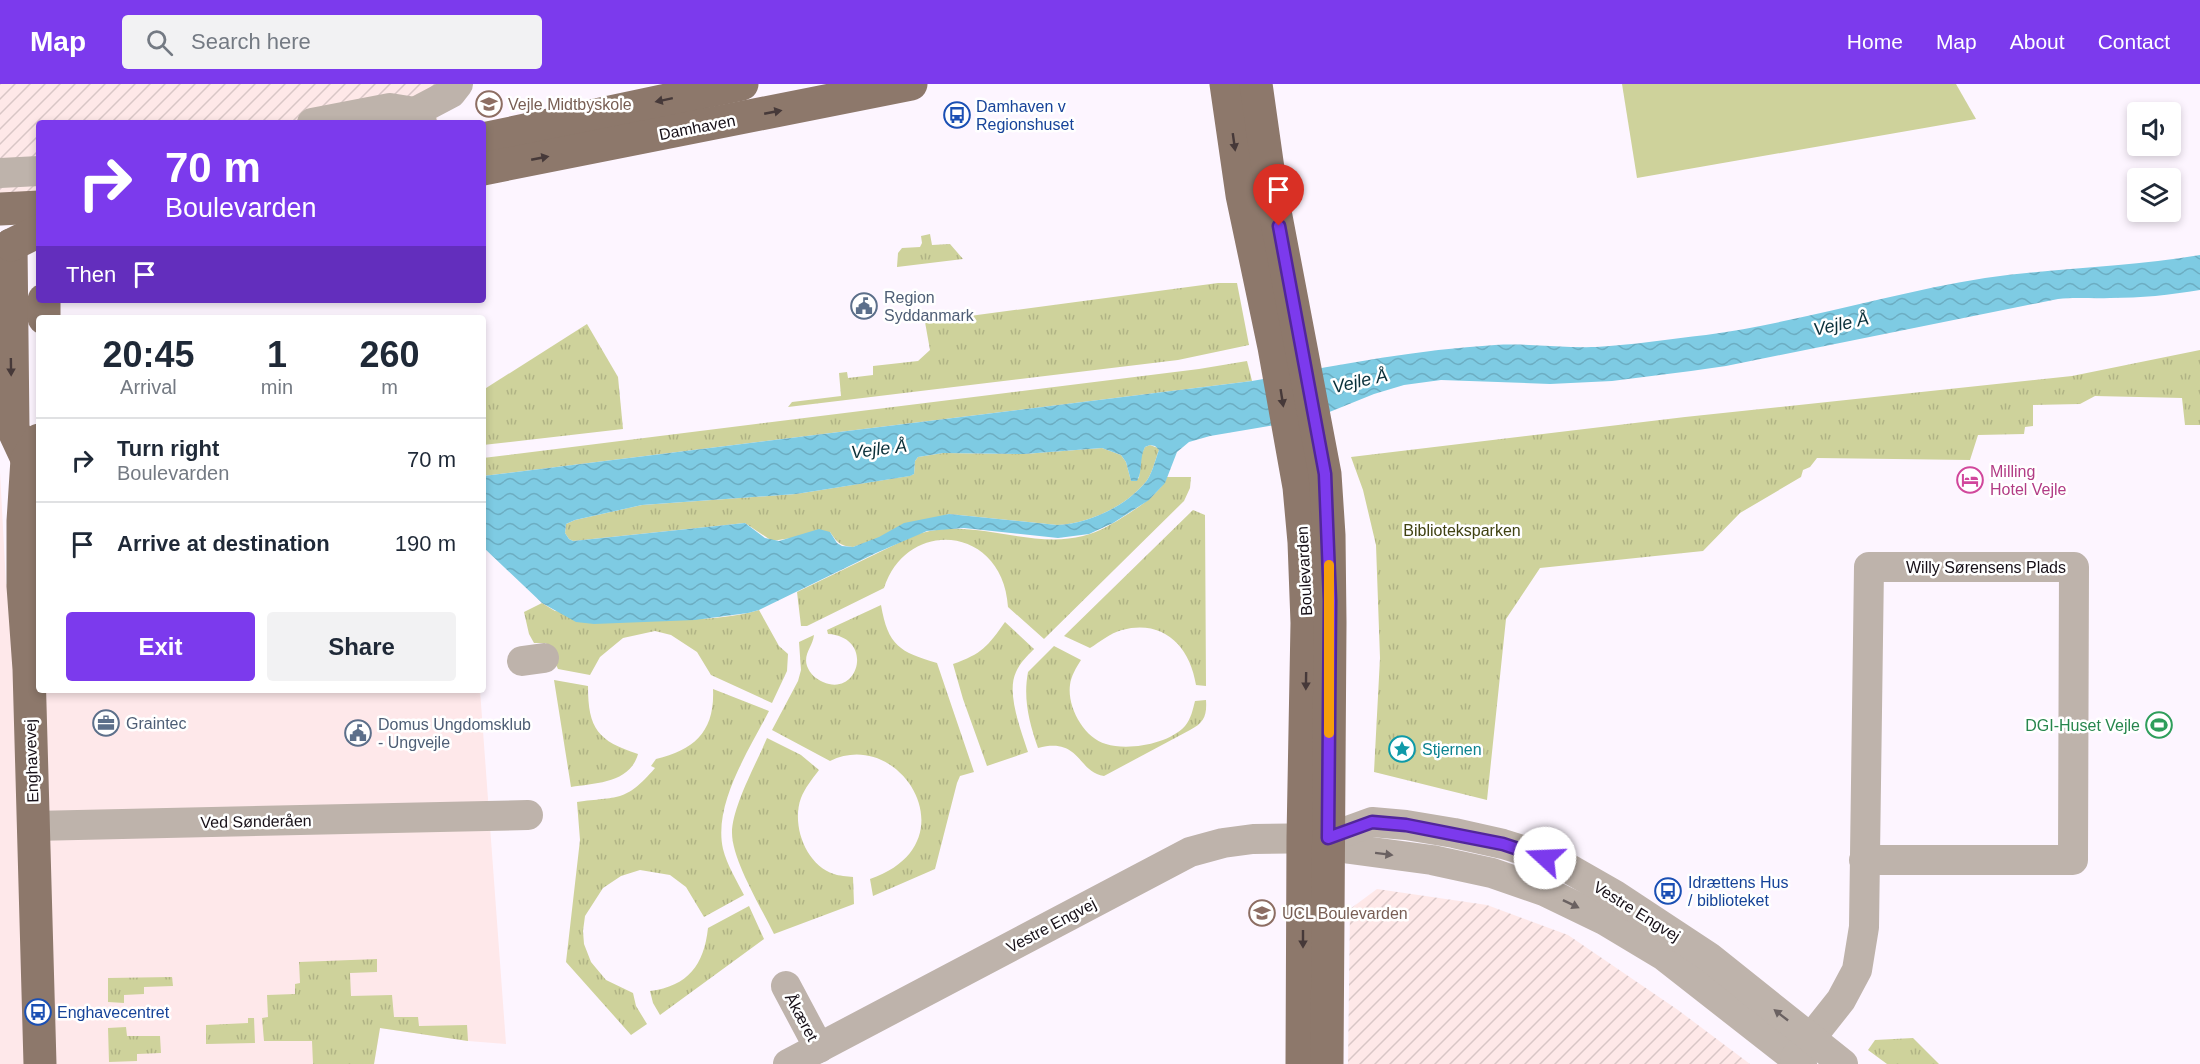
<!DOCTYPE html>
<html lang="en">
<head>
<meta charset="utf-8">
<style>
  :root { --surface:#fff; --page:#f2f2f3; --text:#1f2937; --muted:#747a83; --line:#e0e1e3; --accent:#7c3aed }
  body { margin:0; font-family:Arial,sans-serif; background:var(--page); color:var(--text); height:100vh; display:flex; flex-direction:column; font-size:22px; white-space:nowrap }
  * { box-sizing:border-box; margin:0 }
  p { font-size:20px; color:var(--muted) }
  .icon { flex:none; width:33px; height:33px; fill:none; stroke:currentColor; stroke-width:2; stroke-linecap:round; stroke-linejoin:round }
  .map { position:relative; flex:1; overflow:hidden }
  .drawer { position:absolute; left:36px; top:231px; width:450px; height:378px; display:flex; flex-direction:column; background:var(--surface); border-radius:6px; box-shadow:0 3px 9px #0003 }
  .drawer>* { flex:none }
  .guide { position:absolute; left:36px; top:36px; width:450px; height:183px; border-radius:6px; box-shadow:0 3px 9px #0003; background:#7c3aed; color:#fff; overflow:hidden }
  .tools { position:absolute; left:2127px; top:18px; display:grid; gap:12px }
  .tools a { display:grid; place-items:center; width:54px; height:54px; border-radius:6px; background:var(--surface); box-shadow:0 3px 9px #0003; font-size:30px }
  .pin { position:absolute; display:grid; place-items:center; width:51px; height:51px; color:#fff; margin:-62px -26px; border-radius:50% 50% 50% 0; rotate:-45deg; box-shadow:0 0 6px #0007 }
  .pin .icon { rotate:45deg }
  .me { position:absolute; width:66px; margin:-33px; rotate:290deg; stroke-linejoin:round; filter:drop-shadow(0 0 4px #0008) }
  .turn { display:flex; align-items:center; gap:21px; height:126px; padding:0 30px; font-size:27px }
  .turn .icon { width:78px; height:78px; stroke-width:2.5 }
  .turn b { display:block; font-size:42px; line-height:51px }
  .then { display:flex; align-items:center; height:57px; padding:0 30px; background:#0003; gap:12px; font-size:22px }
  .eta { display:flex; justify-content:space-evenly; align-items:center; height:102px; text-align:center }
  .eta b { font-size:36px; font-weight:700; line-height:42px }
  .action { display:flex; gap:12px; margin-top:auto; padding:12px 30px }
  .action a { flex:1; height:69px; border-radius:6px; background:var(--accent); color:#fff; font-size:24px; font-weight:700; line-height:69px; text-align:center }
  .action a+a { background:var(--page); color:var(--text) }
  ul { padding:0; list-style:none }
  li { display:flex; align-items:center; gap:18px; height:84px; padding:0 30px; border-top:2px solid var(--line) }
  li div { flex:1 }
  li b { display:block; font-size:22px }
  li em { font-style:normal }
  header { display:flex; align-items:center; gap:36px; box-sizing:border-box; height:84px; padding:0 30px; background:var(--accent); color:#fff }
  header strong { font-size:28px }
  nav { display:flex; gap:33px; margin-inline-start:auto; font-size:21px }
  .search { width:420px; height:54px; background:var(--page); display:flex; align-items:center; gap:15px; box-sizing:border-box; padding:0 21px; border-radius:6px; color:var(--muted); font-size:22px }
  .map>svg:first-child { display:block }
  .commercial { fill:#fee8ea }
  .industrial { fill:url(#industrial-furrows) }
  .grass { fill:url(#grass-tufts) }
  .garden { fill:#ced29b }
  .water { fill:url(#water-waves); fill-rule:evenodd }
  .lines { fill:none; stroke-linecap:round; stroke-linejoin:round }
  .minor { stroke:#beb3ab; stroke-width:30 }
  .major { stroke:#8d786b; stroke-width:33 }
  .oneway { fill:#463939 }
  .oneway2 { fill:#6a6161 }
  .route-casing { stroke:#51269a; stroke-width:15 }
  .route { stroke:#7c3aed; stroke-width:10 }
  .slow { stroke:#f59e0b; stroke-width:10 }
  .labels { text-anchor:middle; stroke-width:5; stroke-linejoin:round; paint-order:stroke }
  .education-label { font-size:16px; fill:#785e54; stroke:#fff; text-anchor:start }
  .transit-label { font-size:16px; fill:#164399; stroke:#fff; text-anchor:start }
  .street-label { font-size:16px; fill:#160f17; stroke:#fff }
  .service-label { font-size:16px; fill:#4e5e75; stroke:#fff; text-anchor:start }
  .hotel-label { font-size:16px; fill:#b23c85; stroke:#fff; text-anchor:start }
  .park-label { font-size:16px; fill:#404212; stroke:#fff }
  .leisure-label { font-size:16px; fill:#27864d; stroke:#fff; text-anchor:end }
  .culture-label { font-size:16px; fill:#0d838f; stroke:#fff; text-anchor:start }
  .water-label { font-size:18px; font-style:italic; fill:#0a303a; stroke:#fff }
</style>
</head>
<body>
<header>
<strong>Map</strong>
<div class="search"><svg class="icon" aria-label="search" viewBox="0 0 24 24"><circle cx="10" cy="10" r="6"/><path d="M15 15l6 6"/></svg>Search here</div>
<nav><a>Home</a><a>Map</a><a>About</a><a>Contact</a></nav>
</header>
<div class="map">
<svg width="2200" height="980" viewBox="0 0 2200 980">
  <defs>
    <pattern id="industrial-furrows" width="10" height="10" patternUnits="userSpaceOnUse" patternTransform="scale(1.5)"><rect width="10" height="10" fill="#fee8e8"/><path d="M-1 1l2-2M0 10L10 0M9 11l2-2" fill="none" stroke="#d9c6c6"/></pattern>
    <pattern id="grass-tufts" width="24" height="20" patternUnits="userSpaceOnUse" patternTransform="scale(1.5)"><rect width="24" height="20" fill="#ced29b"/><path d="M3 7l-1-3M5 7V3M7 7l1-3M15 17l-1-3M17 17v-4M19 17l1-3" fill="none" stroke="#b0b385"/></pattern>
    <pattern id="water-waves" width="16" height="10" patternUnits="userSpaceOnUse" patternTransform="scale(1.5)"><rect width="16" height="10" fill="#7ecbe3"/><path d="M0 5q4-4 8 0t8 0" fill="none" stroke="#6cadc2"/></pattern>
  </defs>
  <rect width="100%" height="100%" fill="#fdf5ff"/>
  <!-- commercial -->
  <path class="commercial" d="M 0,388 L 6,500 L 39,498 L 39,606 L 480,606 L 506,960 L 468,957 L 380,944 L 374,980 L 0,980 Z"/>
  <!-- industrial -->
  <g class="industrial">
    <path d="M 0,0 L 439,0 L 437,39 L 39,39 L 39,118 L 0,121 Z"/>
    <path d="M 1377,805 L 1487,821 L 1568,851 L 1678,926 L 1750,980 L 1348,980 L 1350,825 Z"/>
  </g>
  <!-- grass -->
  <g class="grass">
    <path d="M 930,150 L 932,161 L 950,160 L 963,175 L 897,183 L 898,169 L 902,164 L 920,163 L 922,159 L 921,152 Z"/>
    <path d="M 1218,199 L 1237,199 L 1249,261 L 1178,276 L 788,323 L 792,318 L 841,312 L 839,289 L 847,288 L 848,294 L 873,291 L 873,282 L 918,277 L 930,266 L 925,238 Z"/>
    <path d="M 587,240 L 618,293 L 623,345 L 483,361 L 483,306 Z"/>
    <path d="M 2200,266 L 2200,341 L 2185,341 L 2182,314 L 2095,312 L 2080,320 L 2033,321 L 2033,342 L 2025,343 L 2024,350 L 1978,351 L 1970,376 L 1817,374 L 1810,383 L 1803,386 L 1801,393 L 1740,429 L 1703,467 L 1540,484 L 1506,535 L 1487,716 L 1374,688 L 1380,574 L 1376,461 L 1363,406 L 1351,373 L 1685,333 L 2072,292 Z"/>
    <path d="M 1247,277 L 1252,297 L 483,392 L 483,374 L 1199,285 Z"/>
    <path d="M 1150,361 L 1158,364 L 1159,366 C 1155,376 1152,392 1144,400 C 1124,423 1088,440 1057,441 L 949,430 L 853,463 C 840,462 837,458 830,448 L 772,457 L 745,439 L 573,457 L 569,455 L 565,449 L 566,440 L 575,436 L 642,421 L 796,410 L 909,392 L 914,390 L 915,377 L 918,373 L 943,369 L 1024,370 L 1102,364 L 1121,371 L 1126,378 L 1131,397 L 1139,394 L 1141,371 L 1145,363 Z"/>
    <path d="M 1167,393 L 1191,393 L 1190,404 L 1184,417 L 1044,555 L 1008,523 C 1003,441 907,433 884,504 L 807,542 L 801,542 L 797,508 L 915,451 C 971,431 1028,466 1083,452 C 1099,448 1114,439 1128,430 C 1143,420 1159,410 1167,393 Z"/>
    <path d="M 1193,426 L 1205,431 L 1206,602 L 1196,601 C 1190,562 1163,535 1122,546 C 1110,549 1100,558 1090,564 L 1064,552 Z"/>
    <path d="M 542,519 L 555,527 C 620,531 696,544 759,526 L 779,562 L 788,570 L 787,587 L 772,619 L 711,591 L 697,568 L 671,551 L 655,547 L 623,554 L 600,573 L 590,591 L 558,585 L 546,559 L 534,559 L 529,550 L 524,528 Z"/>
    <path d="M 881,521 C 888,562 900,568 937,579 L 974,688 L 960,692 L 957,699 L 935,785 L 873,812 L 870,795 C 973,760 901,642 830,677 L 772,646 L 798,597 L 801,586 L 799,558 L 814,551 C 813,562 803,570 807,582 C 810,590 816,595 823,598 C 859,614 875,553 828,550 L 827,546 Z"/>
    <path d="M 1005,538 L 1034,565 C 1027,572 1020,579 1016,588 C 1006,609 1021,646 1028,668 L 987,682 L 963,615 L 953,580 C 982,570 988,562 1005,538 Z"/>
    <path d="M 1054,562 L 1081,576 C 1076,584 1071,592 1070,601 C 1067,623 1084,654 1106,660 C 1128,667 1169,660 1185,642 C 1191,635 1193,625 1195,617 L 1206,616 C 1207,632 1204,639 1190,646 L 1104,692 C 1077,688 1081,653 1038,664 C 1029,638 1023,615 1028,588 Z"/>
    <path d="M 554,596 L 588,602 C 588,645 598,657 638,670 C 630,699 596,699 571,703 Z"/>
    <path d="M 713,605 L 769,627 C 749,666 713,720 723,765 C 727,781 737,797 744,811 L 704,833 L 686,803 L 670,791 L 640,786 L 621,792 L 603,804 L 585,832 L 583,847 L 584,860 L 591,878 L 606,896 L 633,909 L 636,922 L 647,940 L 631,951 L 566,878 L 580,756 L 577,718 C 618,712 625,719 655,684 L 651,682 L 656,675 C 695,666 715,647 713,605 Z"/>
    <path d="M 767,654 L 801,671 L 819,686 C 812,695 805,704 801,714 C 791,741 806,781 834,790 C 839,792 847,792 853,793 L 854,820 L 774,850 C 762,825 732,776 732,749 C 732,723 757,678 767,654 Z"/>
    <path d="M 749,822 L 764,855 L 660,931 L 653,919 L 650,907 C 688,902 704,881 708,844 Z"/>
    <path d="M 377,875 L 377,888 L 350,889 L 351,912 L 392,911 L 394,933 L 418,933 L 419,942 L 467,941 L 468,957 L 380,944 L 374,980 L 313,980 L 312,957 L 264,957 L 262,934 L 268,933 L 267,911 L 295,910 L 295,900 L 300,899 L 299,878 Z"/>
    <path d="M 172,893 L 173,902 L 144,903 L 144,910 L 124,911 L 124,919 L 108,918 L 108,894 Z"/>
    <path d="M 248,934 L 254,934 L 255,959 L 206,960 L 206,941 L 248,939 Z"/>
    <path d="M 126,943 L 127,952 L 160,952 L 161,969 L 137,970 L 137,977 L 109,978 L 108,944 Z"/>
    <path d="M 1913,954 L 1939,980 L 1887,980 L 1868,966 L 1875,956 Z"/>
  </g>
  <!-- garden -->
  <path class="garden" d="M 1622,0 L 1956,0 L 1976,35 L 1637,94 Z"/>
  <!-- water -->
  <path class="water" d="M 2200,171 L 2200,206 C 2170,211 2141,214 2110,214 C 2093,215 2076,213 2058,215 L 1726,282 L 1691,287 L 1612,297 L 1550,300 L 1441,296 L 1404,301 L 1374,310 L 1322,331 L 1299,337 L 1210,352 L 1189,358 L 1177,368 L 1165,399 L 1149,416 L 1113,439 L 1089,450 L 1058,454 L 964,444 L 927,447 L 876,469 L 759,526 L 748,529 L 695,536 L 594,540 L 576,538 L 542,519 L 483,463 L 483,392 L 1252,297 C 1332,282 1413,266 1495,261 C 1528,259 1562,264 1596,263 C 1632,261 1670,255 1706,251 C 1800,238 1891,209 1985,194 C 2056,184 2128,183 2200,171 ZM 1150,361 L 1155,362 L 1159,366 C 1155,376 1152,392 1144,400 C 1124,423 1088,440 1057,441 L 949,430 L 904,439 L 879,453 L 853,463 L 842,462 L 837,459 L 830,448 L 819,445 L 779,457 L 765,454 L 745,439 L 573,457 L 569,455 L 565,449 L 566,440 L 575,436 L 642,421 L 796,410 L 910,392 L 914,390 L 915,377 L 918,373 L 943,369 L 1024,370 L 1102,364 L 1121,371 L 1126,378 L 1131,397 L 1137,397 C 1143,387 1139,374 1145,363 Z"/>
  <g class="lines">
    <!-- minor -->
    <g class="minor">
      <path d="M 415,28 L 451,9 L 458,0"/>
      <path d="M 312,39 L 390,24 L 415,28 L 422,39"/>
      <path d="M 0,89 L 39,87"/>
      <path d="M 522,577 L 544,574"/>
      <path d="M 33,742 L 528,731"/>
      <path d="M 1328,754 L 1350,765 L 1432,776 L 1492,789 L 1544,807 L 1604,836 L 1664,872 L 1802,980"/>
      <path d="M 786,902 L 819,964"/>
      <path d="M 1795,974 L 1841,916 L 1857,886 L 1864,843 L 1869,483 L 2074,483 L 2073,776 L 1864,776"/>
      <path d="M 788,980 L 1190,768 L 1223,759 L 1253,755 L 1328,754 L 1372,738 L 1406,741 L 1454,749 L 1503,760 L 1532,769 L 1559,779 L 1615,811 L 1709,873 L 1843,980"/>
    </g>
    <!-- major -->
    <g class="major">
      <path d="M 1226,0 L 1242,111 L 1274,263 L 1299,403 L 1304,458 L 1307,539 L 1303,754 L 1302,980"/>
      <path d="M 1256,0 L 1271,106 L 1325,390 L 1329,451 L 1330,539 L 1327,980"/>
      <path d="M 483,55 L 742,0"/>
      <path d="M 483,85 L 911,0"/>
      <path d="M 0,125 L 39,123"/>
      <path d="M 11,161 L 13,345 L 27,375"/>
      <path d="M 11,161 L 39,147"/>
      <path d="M 44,216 L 44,234"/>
      <path d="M 39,356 L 27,375 L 23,437 L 23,502 L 29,585 L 40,980"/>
    </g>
  </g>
  <!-- one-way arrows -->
  <defs><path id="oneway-solid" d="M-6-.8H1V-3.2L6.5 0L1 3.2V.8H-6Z" transform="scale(1.5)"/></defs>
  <g class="oneway">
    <use href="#oneway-solid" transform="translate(664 16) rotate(168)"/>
    <use href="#oneway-solid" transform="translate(773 28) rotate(-11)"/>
    <use href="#oneway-solid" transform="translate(1234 58) rotate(82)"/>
    <use href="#oneway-solid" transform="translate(540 74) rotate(-11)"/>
    <use href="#oneway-solid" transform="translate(11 283) rotate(89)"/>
    <use href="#oneway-solid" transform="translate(1282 314) rotate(81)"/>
    <use href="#oneway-solid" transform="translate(1306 597) rotate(91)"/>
    <use href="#oneway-solid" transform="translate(1303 855) rotate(90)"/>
  </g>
  <g class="oneway2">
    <use href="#oneway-solid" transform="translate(1384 770) rotate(7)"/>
    <use href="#oneway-solid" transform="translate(1571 820) rotate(26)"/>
    <use href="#oneway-solid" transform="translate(1781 931) rotate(-142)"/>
  </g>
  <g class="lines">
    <!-- route casing -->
    <g class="route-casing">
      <path id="route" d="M 1279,142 L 1325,390 L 1330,517 L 1328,754 L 1372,738 L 1406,741 L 1503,760 L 1545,774"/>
    </g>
    <!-- route -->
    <use href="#route" class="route"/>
    <!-- slow -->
    <path class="slow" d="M 1329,649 L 1329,481"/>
  </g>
  <!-- icons -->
  <defs>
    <g id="school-ring" transform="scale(1.35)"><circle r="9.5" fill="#fff" stroke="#8d6e63" stroke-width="1.5"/><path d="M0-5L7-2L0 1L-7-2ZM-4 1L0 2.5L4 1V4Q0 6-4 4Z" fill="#8d6e63"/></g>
    <g id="bus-ring" transform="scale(1.35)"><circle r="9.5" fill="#fff" stroke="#1a4fb4" stroke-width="1.5"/><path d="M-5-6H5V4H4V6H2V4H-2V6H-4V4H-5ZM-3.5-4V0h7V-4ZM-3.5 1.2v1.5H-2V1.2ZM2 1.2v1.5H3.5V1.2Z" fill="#1a4fb4"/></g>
    <g id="civic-ring" transform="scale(1.35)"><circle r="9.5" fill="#fff" stroke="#5c6f8a" stroke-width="1.5"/><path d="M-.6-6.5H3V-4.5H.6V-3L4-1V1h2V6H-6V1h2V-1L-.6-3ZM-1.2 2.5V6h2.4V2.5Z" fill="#5c6f8a"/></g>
    <g id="hotel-ring" transform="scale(1.35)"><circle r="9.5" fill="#fff" stroke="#d1479c" stroke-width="1.5"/><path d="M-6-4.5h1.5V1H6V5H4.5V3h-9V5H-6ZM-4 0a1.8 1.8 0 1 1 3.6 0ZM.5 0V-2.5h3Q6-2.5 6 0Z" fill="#d1479c"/></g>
    <g id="office-ring" transform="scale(1.35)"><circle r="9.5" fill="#fff" stroke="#5c6f8a" stroke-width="1.5"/><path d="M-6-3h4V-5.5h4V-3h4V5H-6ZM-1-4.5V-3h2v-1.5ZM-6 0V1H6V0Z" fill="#5c6f8a"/></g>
    <g id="stadium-ring" transform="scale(1.35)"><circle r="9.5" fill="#fff" stroke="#2e9e5b" stroke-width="1.5"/><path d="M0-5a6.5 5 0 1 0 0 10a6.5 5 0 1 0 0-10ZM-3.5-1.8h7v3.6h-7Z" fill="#2e9e5b"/></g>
    <g id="sight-ring" transform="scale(1.35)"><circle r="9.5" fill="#fff" stroke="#0f9aa8" stroke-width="1.5"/><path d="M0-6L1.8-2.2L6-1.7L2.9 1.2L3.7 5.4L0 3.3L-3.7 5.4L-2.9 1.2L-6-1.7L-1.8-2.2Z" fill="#0f9aa8"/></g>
  </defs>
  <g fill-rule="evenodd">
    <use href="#school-ring" x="489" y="20"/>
    <use href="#bus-ring" x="957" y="31"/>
    <use href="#civic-ring" x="864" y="222"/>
    <use href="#hotel-ring" x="1970" y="396"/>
    <use href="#office-ring" x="106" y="639"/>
    <use href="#stadium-ring" x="2159" y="641"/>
    <use href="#civic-ring" x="358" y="649"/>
    <use href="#sight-ring" x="1402" y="665"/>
    <use href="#bus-ring" x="1668" y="807"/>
    <use href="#school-ring" x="1262" y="829"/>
    <use href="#bus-ring" x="38" y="928"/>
  </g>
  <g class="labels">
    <!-- education labels -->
    <g class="education-label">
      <text x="508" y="26">Vejle Midtbyskole</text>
      <text x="1282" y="835">UCL Boulevarden</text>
    </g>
    <!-- transit labels -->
    <g class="transit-label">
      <text x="976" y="28">Damhaven v<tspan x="976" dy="18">Regionshuset</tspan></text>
      <text x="1688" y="804">Idrættens Hus<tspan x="1688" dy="18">/ biblioteket</tspan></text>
      <text x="57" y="934">Enghavecentret</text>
    </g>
    <!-- street labels -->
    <g class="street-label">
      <text transform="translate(697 43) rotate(-11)" y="6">Damhaven</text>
      <text x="1986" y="489">Willy Sørensens Plads</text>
      <text transform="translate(1304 487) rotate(-93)" y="6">Boulevarden</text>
      <text transform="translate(31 677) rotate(-92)" y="6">Enghavevej</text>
      <text transform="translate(256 737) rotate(-1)" y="6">Ved Sønderåen</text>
      <text transform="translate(1637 827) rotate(32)" y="6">Vestre Engvej</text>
      <text transform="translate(1051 841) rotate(-28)" y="6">Vestre Engvej</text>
      <text transform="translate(802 933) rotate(62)" y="6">Åkæret</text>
    </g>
    <!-- service labels -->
    <g class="service-label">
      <text x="884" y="219">Region<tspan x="884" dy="18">Syddanmark</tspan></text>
      <text x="126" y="645">Graintec</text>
      <text x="378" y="646">Domus Ungdomsklub<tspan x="378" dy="18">- Ungvejle</tspan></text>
    </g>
    <!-- hotel labels -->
    <g class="hotel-label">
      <text x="1990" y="393">Milling<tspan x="1990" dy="18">Hotel Vejle</tspan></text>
    </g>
    <!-- park labels -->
    <g class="park-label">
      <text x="1462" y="452">Biblioteksparken</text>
    </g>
    <!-- leisure labels -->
    <g class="leisure-label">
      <text x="2140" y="647">DGI-Huset Vejle</text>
    </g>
    <!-- culture labels -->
    <g class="culture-label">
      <text x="1422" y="671">Stjernen</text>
    </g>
    <!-- water labels -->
    <g class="water-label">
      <text transform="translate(1841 240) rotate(-12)" y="6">Vejle Å</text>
      <text transform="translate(1360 297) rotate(-13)" y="6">Vejle Å</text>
      <text transform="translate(879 365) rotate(-7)" y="6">Vejle Å</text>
    </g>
  </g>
</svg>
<div class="tools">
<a><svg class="icon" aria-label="sound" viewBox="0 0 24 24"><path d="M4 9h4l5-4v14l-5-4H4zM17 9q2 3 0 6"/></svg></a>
<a><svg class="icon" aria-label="layers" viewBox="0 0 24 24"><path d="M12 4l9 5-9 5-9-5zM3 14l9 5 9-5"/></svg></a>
</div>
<div class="pin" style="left:1279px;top:142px;background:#d93025"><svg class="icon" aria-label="arrive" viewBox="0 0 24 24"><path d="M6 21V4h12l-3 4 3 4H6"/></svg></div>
<svg class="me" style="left:1545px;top:774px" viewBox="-20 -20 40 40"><circle r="19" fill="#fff"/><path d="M0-13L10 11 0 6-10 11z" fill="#7c3aed"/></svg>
<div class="guide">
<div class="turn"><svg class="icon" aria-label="right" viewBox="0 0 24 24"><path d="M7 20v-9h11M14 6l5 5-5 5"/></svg><div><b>70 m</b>Boulevarden</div></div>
<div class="then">Then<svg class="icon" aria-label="arrive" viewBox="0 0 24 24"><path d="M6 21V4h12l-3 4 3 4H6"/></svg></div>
</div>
<section class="drawer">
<div class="eta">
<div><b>20:45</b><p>Arrival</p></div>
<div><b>1</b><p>min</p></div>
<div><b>260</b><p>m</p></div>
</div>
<ul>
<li><svg class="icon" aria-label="right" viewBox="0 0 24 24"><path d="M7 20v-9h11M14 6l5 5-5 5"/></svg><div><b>Turn right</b><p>Boulevarden</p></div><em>70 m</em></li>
<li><svg class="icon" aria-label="arrive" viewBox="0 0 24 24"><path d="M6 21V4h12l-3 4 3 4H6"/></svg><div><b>Arrive at destination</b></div><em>190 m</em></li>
</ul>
<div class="action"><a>Exit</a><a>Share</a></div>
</section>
</div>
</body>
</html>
